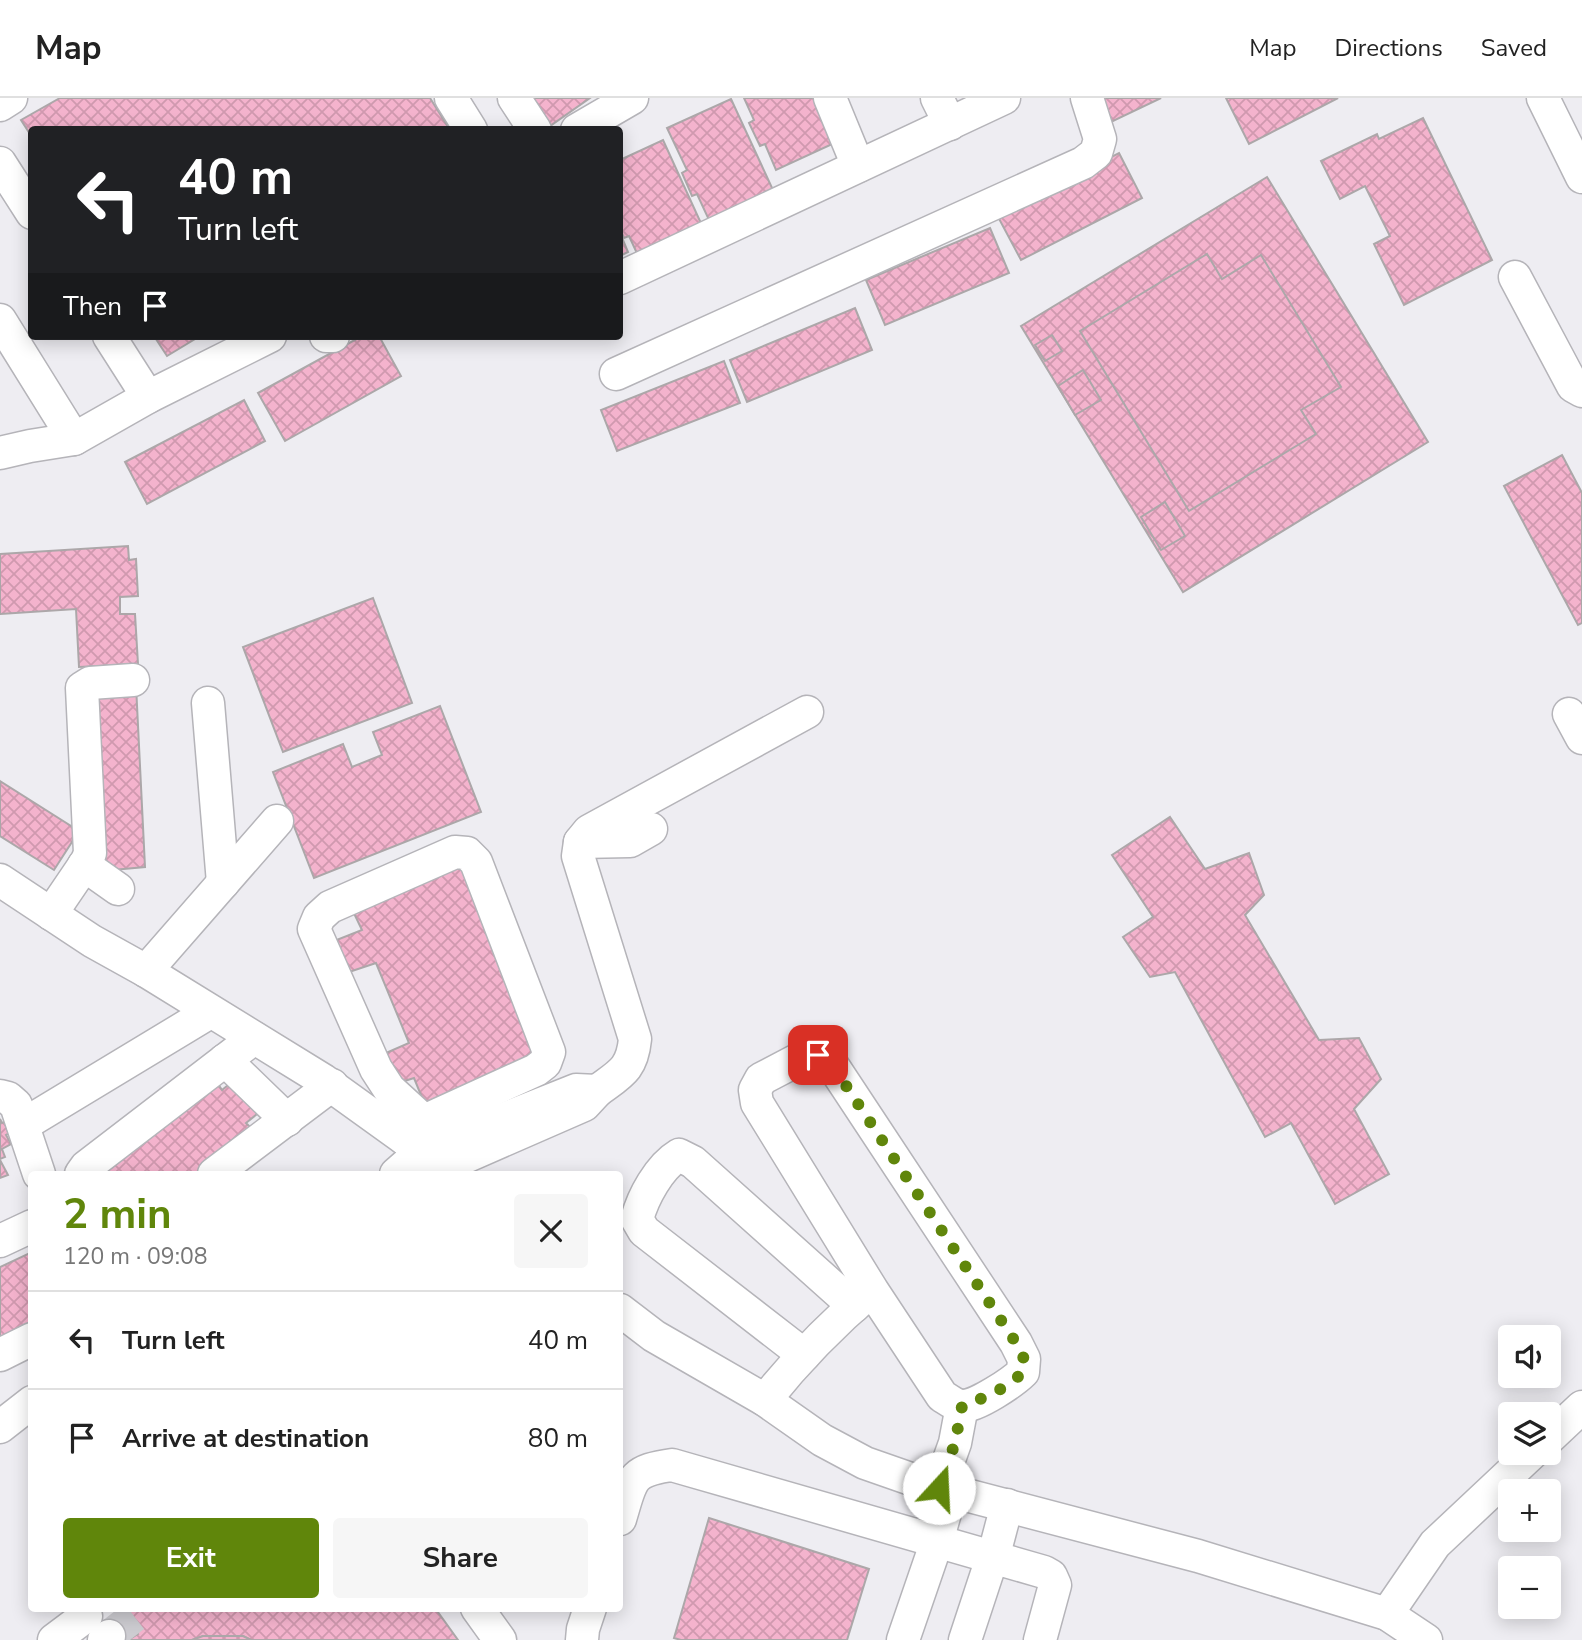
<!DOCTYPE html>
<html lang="en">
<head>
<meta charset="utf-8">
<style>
  :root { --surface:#fff; --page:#f6f6f6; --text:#222; --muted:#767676; --line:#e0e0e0; --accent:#60860b }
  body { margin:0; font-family:"Nunito Sans",sans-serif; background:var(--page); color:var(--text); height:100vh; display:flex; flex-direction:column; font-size:26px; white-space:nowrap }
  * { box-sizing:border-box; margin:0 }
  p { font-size:23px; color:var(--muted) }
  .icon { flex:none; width:38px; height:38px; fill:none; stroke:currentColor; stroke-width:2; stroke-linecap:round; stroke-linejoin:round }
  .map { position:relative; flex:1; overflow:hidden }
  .side { position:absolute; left:28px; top:1073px; width:595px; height:441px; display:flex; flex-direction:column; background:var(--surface); border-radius:7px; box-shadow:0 4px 18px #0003 }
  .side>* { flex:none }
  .hud { position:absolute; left:28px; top:28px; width:595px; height:214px; border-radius:7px; box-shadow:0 4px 18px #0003; background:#202124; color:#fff; overflow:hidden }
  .fabs { position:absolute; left:1498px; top:1227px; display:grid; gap:14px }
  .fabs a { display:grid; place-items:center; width:63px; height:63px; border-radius:7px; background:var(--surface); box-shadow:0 4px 18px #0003; font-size:35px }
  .pin { position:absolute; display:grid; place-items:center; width:60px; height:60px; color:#fff; margin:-30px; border-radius:14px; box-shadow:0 4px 10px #0006 }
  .me { position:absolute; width:77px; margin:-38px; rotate:20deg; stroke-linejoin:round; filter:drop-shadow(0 0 5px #0008) }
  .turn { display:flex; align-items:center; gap:24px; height:147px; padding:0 35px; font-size:32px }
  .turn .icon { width:91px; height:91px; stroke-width:2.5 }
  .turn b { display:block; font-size:49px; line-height:60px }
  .then { display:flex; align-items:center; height:66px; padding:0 35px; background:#0003; gap:14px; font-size:26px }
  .round { display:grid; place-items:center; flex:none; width:74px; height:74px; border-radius:7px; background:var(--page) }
  .summary { display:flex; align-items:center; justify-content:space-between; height:119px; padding:0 35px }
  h1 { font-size:42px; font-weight:700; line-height:52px; color:var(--accent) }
  .primary-button { display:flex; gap:14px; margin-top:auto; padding:14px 35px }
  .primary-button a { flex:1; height:80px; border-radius:7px; background:var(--accent); color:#fff; font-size:28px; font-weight:700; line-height:80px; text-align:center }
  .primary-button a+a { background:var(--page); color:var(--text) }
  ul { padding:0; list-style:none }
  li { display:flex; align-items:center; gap:21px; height:98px; padding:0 35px; border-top:2px solid var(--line) }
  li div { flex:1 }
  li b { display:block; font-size:26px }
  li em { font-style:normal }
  header { display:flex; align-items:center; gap:42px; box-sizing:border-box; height:98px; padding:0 35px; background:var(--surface); border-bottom:2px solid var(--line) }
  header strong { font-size:33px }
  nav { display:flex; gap:38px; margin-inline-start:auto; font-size:24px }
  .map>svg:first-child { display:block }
  .building { fill:url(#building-cross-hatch); stroke:#aca7a9; stroke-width:2; fill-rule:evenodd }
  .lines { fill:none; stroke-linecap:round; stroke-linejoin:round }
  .minor-tunnel { stroke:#cdccd1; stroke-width:32; stroke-dasharray:32 16; stroke-linecap:butt }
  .minor-casing { stroke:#b5b4b9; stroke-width:35 }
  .minor { stroke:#fff; stroke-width:32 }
  .route { stroke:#60860b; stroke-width:12; stroke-dasharray:0 21.6 }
</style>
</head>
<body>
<header>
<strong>Map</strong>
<nav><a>Map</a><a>Directions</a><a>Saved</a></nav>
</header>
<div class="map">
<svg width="1582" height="1542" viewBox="0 0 1582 1542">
  <defs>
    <pattern id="building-cross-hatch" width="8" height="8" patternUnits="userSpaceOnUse" patternTransform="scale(1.75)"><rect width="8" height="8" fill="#f4b3cd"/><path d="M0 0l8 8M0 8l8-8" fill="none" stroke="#d099af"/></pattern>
  </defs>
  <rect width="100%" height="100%" fill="#eeedf2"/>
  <!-- building -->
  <g class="building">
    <path d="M 60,0 L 430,0 L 450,32 L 32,32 L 32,39 L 21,22 Z"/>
    <path d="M 530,0 L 590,0 L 550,28 Z"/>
    <path d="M 744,0 L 822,0 L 841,42 L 776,72 L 765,46 L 760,48 L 749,25 L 754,22 Z"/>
    <path d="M 1099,0 L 1161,0 L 1111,24 Z"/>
    <path d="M 1226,0 L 1338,0 L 1249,46 Z"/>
    <path d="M 731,1 L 773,92 L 709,122 L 697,96 L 692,98 L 682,75 L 687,72 L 667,30 Z"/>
    <path d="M 1423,20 L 1492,162 L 1404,207 L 1374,146 L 1390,138 L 1365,88 L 1340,101 L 1321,63 L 1377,36 L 1379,41 Z"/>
    <path d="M 663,42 L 705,134 L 641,164 L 629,138 L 624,140 L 620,131 L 620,62 Z"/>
    <path d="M 1119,55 L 1142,100 L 1021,162 L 997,117 Z"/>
    <path d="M 1267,79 L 1428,344 L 1183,494 L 1021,228 ZM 1205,173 L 1216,191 L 1168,221 L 1156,202 ZM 1141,211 L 1153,229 L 1109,256 L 1098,237 ZM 1236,220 L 1244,235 L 1196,264 L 1187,250 ZM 1173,259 L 1181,273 L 1138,300 L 1130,286 ZM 1265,261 L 1275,278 L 1221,311 L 1210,294 ZM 1198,305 L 1208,321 L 1169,345 L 1159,329 ZM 1291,308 L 1297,320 L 1249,349 L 1242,338 ZM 1227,349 L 1233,360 L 1191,385 L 1185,375 Z"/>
    <path d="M 990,130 L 1009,175 L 885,227 L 866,182 Z"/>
    <path d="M 620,135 L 628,154 L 620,158 Z"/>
    <path d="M 1207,156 L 1222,181 L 1261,157 L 1341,289 L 1301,312 L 1316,336 L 1189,413 L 1080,233 Z"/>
    <path d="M 855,210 L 872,252 L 747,304 L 730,262 Z"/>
    <path d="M 1052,237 L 1062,253 L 1045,263 L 1035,247 Z"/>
    <path d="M 154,238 L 200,238 L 167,258 Z"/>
    <path d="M 362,238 L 379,238 L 401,278 L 285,343 L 258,295 Z"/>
    <path d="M 724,263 L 740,305 L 617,353 L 601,312 Z"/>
    <path d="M 1083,272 L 1101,302 L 1075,317 L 1058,288 Z"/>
    <path d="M 244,302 L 265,343 L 147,406 L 125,364 Z"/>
    <path d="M 1562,357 L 1582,395 L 1582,525 L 1578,527 L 1504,388 Z"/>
    <path d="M 1165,404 L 1185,438 L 1161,452 L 1141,419 Z"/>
    <path d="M 128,448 L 129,462 L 136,461 L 138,498 L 120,499 L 120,516 L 135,516 L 138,566 L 79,569 L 76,511 L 0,516 L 0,456 Z"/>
    <path d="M 373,500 L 412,605 L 283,654 L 243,549 Z"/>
    <path d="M 136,587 L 145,769 L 102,773 L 89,589 Z"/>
    <path d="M 440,608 L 481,714 L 314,780 L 273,674 L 343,646 L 352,669 L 382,657 L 373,634 Z"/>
    <path d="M 0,683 L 79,733 L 54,772 L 0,738 Z"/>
    <path d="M 1170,719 L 1205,771 L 1249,755 L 1264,797 L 1245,817 L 1319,942 L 1359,940 L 1381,981 L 1354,1011 L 1389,1076 L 1335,1106 L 1291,1025 L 1265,1039 L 1175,874 L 1150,879 L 1123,839 L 1153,819 L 1112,757 Z"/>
    <path d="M 463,765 L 538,964 L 425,1007 L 414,980 L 392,987 L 379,958 L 409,945 L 376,865 L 349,874 L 334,843 L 362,832 L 350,807 Z"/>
    <path d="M 238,979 L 262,1012 L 246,1025 L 253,1032 L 195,1076 L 99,1076 L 218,986 L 222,992 Z"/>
    <path d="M 0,1021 L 2,1025 L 9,1021 L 15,1032 L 6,1037 L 11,1046 L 2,1051 L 5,1059 L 0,1061 Z"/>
    <path d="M 0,1062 L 8,1077 L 0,1080 Z"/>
    <path d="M 32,1154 L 32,1226 L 0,1242 L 0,1169 Z"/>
    <path d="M 709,1420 L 869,1471 L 847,1542 L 681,1542 L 674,1540 Z"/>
    <path d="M 120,1510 L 435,1510 L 458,1542 L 251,1542 L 243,1538 L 203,1538 L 192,1542 L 128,1542 L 138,1536 Z"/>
    <path d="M 203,1538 L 243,1538 L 251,1542 L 192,1542 Z"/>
  </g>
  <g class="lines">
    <!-- minor-tunnel -->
    <path class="minor-tunnel" d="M 109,1538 L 145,1510"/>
    <!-- minor casing -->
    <g class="minor-casing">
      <g id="minor">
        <path d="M 451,0 L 471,32"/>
        <path d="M 514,0 L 535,32"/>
        <path d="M 830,0 L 858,68"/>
        <path d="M 937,0 L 950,26"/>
        <path d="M 1543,0 L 1582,79"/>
        <path d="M 0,7 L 11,0"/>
        <path d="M 577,32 L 632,0"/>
        <path d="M 0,65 L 32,115"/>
        <path d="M 1515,179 L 1573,288 L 1582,293"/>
        <path d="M 620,180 L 1004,0"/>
        <path d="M 0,222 L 74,341"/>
        <path d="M 109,238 L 148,299"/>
        <path d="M 326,238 L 333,238"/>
        <path d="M 616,276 L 1083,65 L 1096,55 L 1100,41 L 1087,0"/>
        <path d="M 0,355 L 30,348 L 74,341 L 148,299 L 270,238"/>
        <path d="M 208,605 L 223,785"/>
        <path d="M 1569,616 L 1582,640"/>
        <path d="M 580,744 L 630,743 L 651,731"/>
        <path d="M 84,767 L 118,791"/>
        <path d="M 0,782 L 92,843 L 146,873 L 323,982 L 405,1041 L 447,1076"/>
        <path d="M 51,816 L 87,763 L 90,755 L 82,590 L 90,585 L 133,582"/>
        <path d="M 146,873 L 277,723"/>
        <path d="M 225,962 L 287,1022"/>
        <path d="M 597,993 C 620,976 632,972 635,941 L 578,758 L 580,744 L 589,733 L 807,614"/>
        <path d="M 0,998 L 8,1000 L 16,1007 L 39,1076"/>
        <path d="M 23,1027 L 210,914"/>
        <path d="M 405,1041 L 424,1023 L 536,972 L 545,965 L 549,954 L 476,764 L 467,755 L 455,754 L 330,809 L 319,819 L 314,831 L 376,971 L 389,991 L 424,1023"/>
        <path d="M 81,1076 L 86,1069 L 254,940"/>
        <path d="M 214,1076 L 332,987"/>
        <path d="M 396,1076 L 421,1054 L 576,992 L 597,993 L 584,1007 L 440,1070 L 433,1076"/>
        <path d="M 0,1143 L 32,1128"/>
        <path d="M 620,1212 L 654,1238 L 765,1302 L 822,1342 L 865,1365 L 928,1387 L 1198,1458 L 1387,1516 L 1426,1542"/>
        <path d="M 0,1257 L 32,1241"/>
        <path d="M 804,1257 L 644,1133 L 637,1121 C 643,1099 659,1069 679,1057 L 693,1064 L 854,1208"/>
        <path d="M 765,1302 C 797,1262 833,1225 872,1192 L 757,1005 L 755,992 L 761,981 L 805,958 L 818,957 L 831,965 L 1016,1245 L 1024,1261 L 1023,1274 C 1013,1284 977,1308 963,1308 C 956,1308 947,1301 942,1298 L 872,1192"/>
        <path d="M 0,1329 L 32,1304"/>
        <path d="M 1549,1340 L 1582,1309"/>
        <path d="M 939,1390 L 955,1345 L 962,1308"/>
        <path d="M 620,1421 C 632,1382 629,1373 672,1367 L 1044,1474 L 1051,1478 L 1055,1487 L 1040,1542"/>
        <path d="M 477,1510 L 500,1542"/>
        <path d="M 1387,1516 L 1435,1446 L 1533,1354"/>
        <path d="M 54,1542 L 86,1518"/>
        <path d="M 104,1542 L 109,1538"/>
        <path d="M 582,1542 L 583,1531 L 590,1510"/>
        <path d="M 903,1542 L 937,1443 L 951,1394"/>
        <path d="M 965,1542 L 997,1445 L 1007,1407"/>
      </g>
    </g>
    <!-- minor -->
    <use href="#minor" class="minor"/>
  </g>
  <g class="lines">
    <!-- route -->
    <path class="route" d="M 818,957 L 831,965 L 1016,1245 L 1024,1261 L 1023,1274 C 1007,1290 983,1301 962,1308 L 955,1345 L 939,1390"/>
  </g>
</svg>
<div class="fabs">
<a><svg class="icon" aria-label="sound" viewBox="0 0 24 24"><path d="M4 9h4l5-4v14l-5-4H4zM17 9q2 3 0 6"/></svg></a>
<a><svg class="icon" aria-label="layers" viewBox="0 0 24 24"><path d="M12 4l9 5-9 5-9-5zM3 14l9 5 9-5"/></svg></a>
<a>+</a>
<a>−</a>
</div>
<div class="pin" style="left:818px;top:957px;background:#d93025"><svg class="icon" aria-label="arrive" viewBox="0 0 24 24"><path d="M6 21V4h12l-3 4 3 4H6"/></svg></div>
<svg class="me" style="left:939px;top:1390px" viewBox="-20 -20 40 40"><circle r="19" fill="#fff"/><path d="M0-13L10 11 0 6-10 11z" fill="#60860b"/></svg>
<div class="hud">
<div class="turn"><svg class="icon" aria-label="left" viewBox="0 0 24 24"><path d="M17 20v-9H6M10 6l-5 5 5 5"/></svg><div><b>40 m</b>Turn left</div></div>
<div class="then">Then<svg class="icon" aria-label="arrive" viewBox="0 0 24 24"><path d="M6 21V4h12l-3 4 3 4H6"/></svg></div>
</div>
<section class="side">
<div class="summary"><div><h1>2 min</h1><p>120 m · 09:08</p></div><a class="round"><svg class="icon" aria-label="close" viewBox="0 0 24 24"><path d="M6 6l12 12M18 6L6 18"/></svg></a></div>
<ul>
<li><svg class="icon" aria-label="left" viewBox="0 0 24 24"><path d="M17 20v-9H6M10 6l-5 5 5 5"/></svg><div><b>Turn left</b></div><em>40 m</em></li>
<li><svg class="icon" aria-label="arrive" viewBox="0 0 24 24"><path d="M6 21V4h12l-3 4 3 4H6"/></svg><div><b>Arrive at destination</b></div><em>80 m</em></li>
</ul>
<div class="primary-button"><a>Exit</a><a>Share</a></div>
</section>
</div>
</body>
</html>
